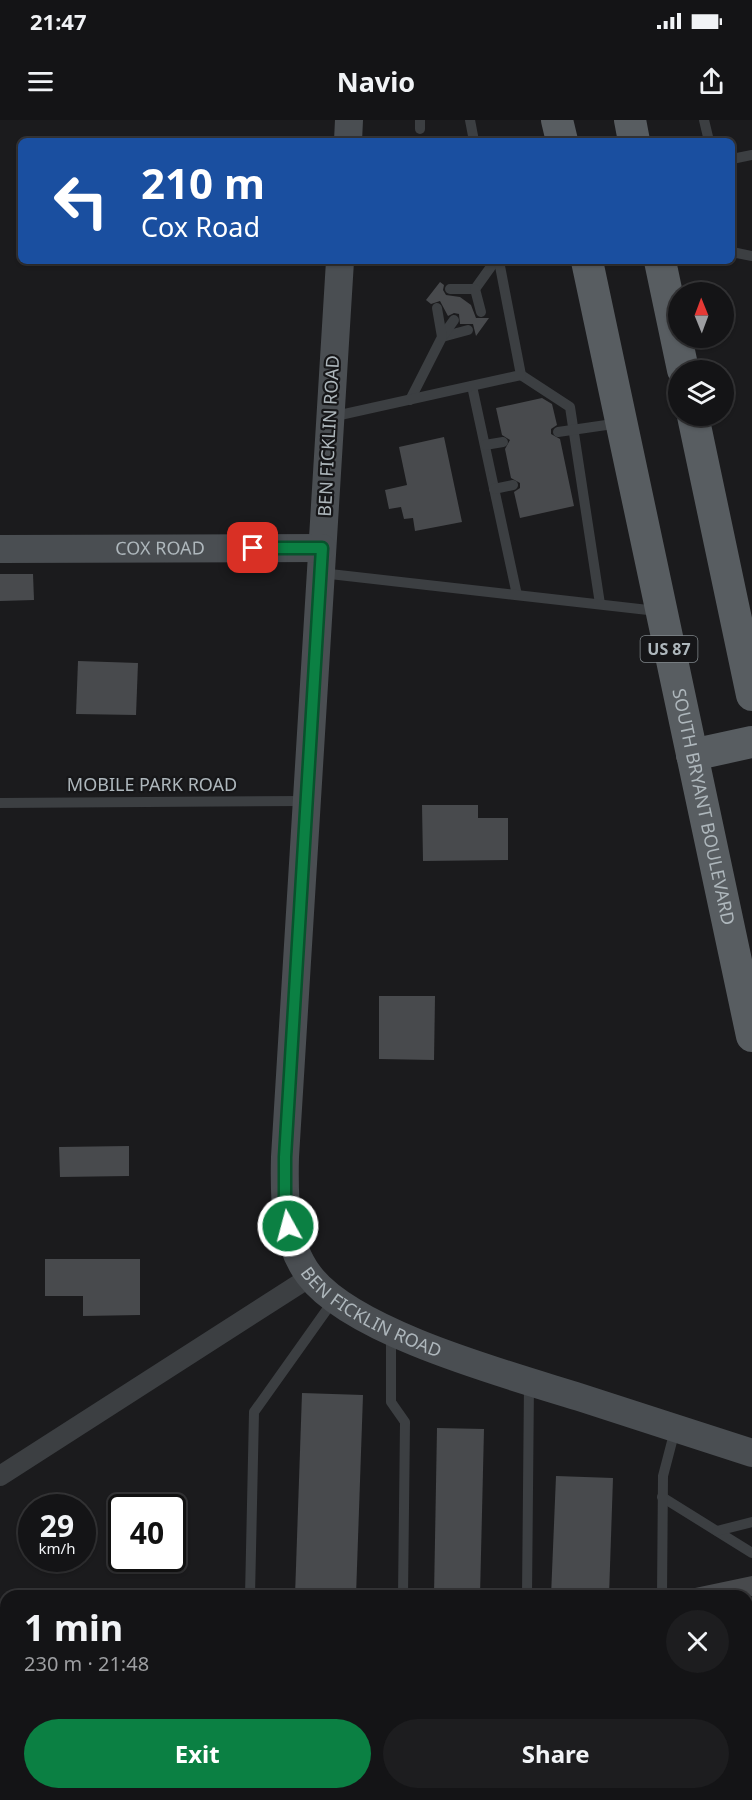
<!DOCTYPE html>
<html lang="en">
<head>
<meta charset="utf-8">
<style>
  :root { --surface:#141416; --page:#1d1d1f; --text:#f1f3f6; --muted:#9d9ea1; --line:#333335; --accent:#0b8043 }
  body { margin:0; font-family:"Noto Sans",sans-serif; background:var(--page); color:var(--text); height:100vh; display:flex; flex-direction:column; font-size:22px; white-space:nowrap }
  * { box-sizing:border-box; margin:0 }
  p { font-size:20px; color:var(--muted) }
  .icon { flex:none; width:33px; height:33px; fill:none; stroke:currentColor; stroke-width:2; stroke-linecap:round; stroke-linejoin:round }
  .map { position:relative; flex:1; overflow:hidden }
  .details { position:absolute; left:0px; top:1470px; width:753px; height:210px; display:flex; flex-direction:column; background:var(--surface); border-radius:18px 18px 0 0; box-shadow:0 2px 4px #0004,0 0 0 2px var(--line) }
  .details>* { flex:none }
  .hud { position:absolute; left:18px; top:18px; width:717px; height:126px; border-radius:9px; box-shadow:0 2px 4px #0004,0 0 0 2px var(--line); background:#1a4fa0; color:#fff; overflow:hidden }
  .needle { width:39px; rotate:359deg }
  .fabs { position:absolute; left:668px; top:162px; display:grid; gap:12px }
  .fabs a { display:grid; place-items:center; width:66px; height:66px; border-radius:50%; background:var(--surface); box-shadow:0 2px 4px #0004,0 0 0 2px var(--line); font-size:30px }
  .speed { position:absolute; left:18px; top:1374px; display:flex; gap:12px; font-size:30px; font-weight:700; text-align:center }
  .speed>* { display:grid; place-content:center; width:78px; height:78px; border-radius:50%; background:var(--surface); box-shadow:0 2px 4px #0004,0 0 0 2px var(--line); line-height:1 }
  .speed small { font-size:15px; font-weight:400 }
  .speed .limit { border:3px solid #111; border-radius:9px; background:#fff; color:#111 }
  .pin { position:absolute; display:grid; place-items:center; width:51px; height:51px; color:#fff; margin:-26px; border-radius:12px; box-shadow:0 3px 9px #0006 }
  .me { position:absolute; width:66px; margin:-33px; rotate:353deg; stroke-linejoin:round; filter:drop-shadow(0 0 4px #0008) }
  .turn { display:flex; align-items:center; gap:21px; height:126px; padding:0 24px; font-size:27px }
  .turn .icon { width:78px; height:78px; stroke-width:2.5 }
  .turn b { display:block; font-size:42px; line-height:51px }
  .round { display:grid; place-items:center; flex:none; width:63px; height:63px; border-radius:32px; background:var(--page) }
  .headline { display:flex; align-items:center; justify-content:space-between; height:102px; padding:0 24px }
  h1 { font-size:36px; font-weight:700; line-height:45px }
  .button { display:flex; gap:12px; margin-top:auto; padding:12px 24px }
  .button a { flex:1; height:69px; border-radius:36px; background:var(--accent); color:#fff; font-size:24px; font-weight:700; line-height:69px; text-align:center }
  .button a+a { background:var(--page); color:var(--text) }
  .status { display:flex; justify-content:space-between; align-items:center; height:42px; padding:0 30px; background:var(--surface); direction:ltr }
  .status svg { height:16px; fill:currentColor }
  header { display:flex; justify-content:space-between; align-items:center; height:78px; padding:0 24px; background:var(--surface); font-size:27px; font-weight:700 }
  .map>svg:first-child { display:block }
  .building { fill:#484a4d }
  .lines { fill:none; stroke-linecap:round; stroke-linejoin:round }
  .lane { stroke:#3c3f42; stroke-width:10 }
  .street { stroke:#3c3f42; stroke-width:20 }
  .secondary { stroke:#4a4e52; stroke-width:28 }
  .primary { stroke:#585d61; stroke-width:32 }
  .route-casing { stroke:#07532c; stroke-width:15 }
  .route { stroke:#0b8043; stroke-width:10 }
  .labels { text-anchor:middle; stroke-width:4.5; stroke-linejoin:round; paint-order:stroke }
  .shield { fill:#161618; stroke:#80878b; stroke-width:1.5 }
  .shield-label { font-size:16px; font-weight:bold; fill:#aeb7bc }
  .street-label { font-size:18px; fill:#aeb7bc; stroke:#161618 }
</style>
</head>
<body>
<div class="status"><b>21:47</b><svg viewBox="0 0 49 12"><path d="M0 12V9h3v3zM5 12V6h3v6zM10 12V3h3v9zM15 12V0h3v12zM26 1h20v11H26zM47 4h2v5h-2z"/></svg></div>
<header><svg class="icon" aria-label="menu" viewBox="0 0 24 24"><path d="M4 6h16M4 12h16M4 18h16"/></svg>Navio<svg class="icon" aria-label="share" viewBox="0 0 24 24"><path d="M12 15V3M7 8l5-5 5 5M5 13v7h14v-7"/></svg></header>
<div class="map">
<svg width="752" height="1680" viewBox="0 0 752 1680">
  <rect width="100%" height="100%" fill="#1b1b1d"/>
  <!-- building -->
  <g class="building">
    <path d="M 440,162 L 444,165 L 443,170 L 446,175 L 460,177 L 471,185 L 476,198 L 489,198 L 476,216 L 473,204 L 460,204 L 459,194 L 454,193 L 448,196 L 440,181 L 431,184 L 426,180 Z"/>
    <path d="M 542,278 L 552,284 L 557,305 L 551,309 L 551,314 L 560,319 L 574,386 L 520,398 L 514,372 L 520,368 L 520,363 L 511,358 L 505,329 L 510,320 L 502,315 L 496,288 Z"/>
    <path d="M 444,317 L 462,402 L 415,411 L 413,398 L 404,399 L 401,387 L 389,389 L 385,370 L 407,365 L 399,327 Z"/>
    <path d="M 0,454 L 33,454 L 34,480 L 0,481 Z"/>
    <path d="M 78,541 L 138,543 L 136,595 L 76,594 Z"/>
    <path d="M 422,685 L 478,685 L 478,698 L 508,698 L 508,740 L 423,741 Z"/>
    <path d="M 379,876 L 435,876 L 434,940 L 379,939 Z"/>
    <path d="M 129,1026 L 129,1056 L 60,1057 L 59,1027 Z"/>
    <path d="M 45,1139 L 140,1139 L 140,1195 L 83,1196 L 83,1176 L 45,1176 Z"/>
    <path d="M 302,1273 L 363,1275 L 356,1476 L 295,1476 Z"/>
    <path d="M 437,1308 L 484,1309 L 480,1476 L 434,1476 Z"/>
    <path d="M 556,1356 L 613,1358 L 609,1476 L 551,1476 Z"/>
    <path d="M 752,1456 L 752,1476 L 695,1476 L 695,1468 Z"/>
  </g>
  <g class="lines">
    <!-- lane -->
    <g class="lane">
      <path d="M 470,0 L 474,21"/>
      <path d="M 704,0 L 709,21"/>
      <path d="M 420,9 L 420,0"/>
      <path d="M 732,39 L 752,35"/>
      <path d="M 732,132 L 752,136"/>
      <path d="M 450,169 L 475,169 L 495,141"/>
      <path d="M 475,169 L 481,192"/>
      <path d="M 442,217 L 468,210"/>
      <path d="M 442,217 L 454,200"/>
      <path d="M 521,255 L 570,287 L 600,484"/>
      <path d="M 472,266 L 517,475"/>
      <path d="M 410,280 L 442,217 L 437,188"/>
      <path d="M 331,297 L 521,255 L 499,141"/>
      <path d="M 558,312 L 620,303"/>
      <path d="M 485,325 L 503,322"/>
      <path d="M 494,369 L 513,365"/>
      <path d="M 321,453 L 657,491"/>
      <path d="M 0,683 L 305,681"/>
      <path d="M 391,1214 L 391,1282 L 405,1302 L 403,1476"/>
      <path d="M 662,1377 L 752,1433"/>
      <path d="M 717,1411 L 752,1402"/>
      <path d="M 250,1476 L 254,1292 L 333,1181"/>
      <path d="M 527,1476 L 529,1263"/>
      <path d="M 662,1476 L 663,1356 L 675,1310"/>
      <path d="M 747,1663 L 752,1662"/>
    </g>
    <!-- street -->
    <path class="street" d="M 0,1356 L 310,1157"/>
    <!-- secondary -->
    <g class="secondary">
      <path d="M 348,21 L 349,0"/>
      <path id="s1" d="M 340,141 L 285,1037 C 284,1076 284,1122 309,1155 C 352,1213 509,1255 579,1277 C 637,1296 694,1314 752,1333"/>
      <path id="s2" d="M 0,429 L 322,428"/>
    </g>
    <!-- primary -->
    <g class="primary">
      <path d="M 557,0 L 562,21"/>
      <path d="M 630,0 L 634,21"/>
      <path id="s3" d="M 587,141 L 752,916"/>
      <path d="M 660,141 L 683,250"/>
      <path d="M 693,296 L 752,575"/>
      <path d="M 692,635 L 752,622"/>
    </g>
  </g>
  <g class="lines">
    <!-- route casing -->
    <g class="route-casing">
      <path id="route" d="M 253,428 L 322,428 L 285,1037 L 285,1085 L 288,1106"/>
    </g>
    <!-- route -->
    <use href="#route" class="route"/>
  </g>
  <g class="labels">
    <!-- shield labels -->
    <rect class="shield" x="640.5" y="516" width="57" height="26" rx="4.5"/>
    <g class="shield-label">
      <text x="669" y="535">US 87</text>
    </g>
    <!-- street labels -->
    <g class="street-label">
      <text transform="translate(329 316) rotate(-87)" y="6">BEN FICKLIN ROAD</text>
      <text dy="6" stroke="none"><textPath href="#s2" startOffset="160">COX ROAD</textPath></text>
      <text x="152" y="671">MOBILE PARK ROAD</text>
      <text dy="6" stroke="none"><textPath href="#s3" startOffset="558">SOUTH BRYANT BOULEVARD</textPath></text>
      <text dy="6" stroke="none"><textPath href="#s1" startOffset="1094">BEN FICKLIN ROAD</textPath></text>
    </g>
  </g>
</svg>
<div class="fabs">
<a><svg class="needle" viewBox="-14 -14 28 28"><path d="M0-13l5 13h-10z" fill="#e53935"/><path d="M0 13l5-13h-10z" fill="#9d9ea1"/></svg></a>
<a><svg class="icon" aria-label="layers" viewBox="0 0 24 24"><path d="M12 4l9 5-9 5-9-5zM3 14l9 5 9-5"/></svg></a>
</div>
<div class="speed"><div>29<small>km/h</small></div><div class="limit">40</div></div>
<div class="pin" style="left:253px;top:428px;background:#d93025"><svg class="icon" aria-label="arrive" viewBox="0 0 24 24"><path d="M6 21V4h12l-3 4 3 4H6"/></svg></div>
<svg class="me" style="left:288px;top:1106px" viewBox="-20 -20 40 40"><circle r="17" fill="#0b8043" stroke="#fff" stroke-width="3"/><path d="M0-11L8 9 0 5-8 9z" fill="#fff"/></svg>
<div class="hud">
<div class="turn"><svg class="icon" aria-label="left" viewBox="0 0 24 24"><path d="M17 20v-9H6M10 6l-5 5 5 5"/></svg><div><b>210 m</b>Cox Road</div></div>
</div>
<section class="details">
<div class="headline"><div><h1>1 min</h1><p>230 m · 21:48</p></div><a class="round"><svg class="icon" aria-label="close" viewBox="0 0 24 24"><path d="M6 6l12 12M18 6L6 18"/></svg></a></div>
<div class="button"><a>Exit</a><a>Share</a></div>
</section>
</div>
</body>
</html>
